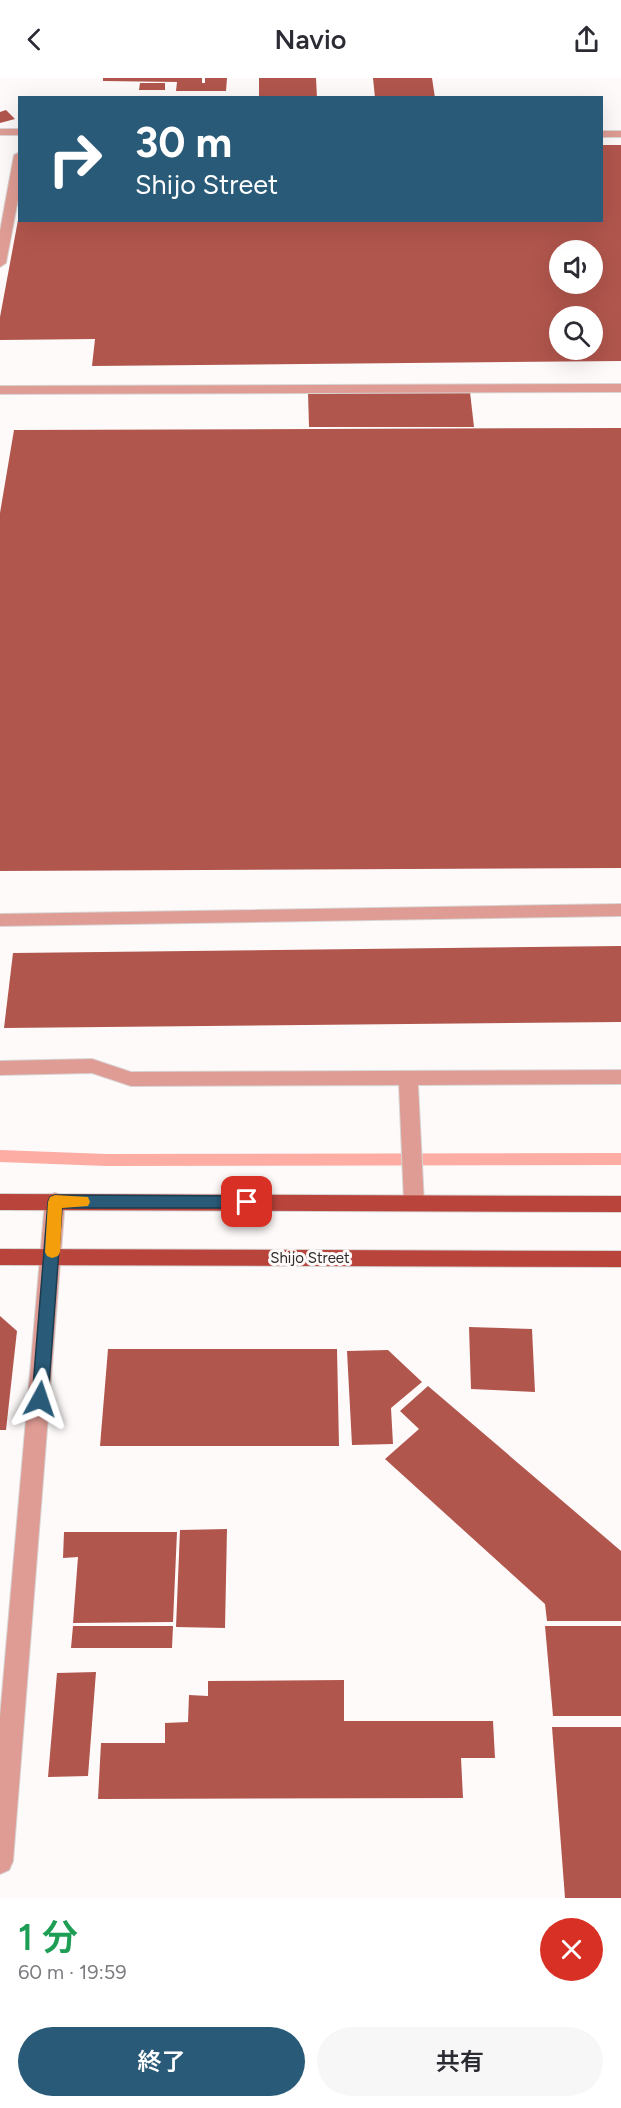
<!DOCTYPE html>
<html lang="ja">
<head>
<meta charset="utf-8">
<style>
  :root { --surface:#fff; --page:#f7f7f7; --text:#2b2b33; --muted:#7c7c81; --accent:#295b79 }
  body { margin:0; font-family:Figtree,"Noto Sans JP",sans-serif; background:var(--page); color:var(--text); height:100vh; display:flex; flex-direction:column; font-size:22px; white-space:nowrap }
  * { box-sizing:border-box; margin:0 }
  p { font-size:20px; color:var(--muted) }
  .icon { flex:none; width:33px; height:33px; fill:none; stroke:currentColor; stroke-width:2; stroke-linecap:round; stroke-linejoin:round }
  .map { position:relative; height:1820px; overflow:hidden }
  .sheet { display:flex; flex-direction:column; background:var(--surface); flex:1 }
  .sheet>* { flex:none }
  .top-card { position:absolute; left:18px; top:18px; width:585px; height:126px; border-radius:0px; box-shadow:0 6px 24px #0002; background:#295b79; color:#fff; overflow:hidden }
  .tools { position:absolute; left:549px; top:162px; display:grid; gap:12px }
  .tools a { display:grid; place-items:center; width:54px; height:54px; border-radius:50%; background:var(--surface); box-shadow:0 6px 24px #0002; font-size:30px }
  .pin { position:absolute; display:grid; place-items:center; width:51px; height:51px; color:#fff; margin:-26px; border-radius:12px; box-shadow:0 3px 9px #0006 }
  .me { position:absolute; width:66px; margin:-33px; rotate:5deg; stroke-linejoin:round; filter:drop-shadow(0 0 4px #0008) }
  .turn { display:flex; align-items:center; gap:21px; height:126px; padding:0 18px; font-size:27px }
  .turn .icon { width:78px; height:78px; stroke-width:2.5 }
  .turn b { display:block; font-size:42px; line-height:51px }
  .round { display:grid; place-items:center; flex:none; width:63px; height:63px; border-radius:32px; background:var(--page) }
  .head { display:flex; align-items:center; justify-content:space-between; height:102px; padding:0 18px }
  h1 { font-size:36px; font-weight:600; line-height:45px; color:#1e9e55 }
  .primary-button { display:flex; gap:12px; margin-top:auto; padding:12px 18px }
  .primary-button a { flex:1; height:69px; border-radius:36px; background:var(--accent); color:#fff; font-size:24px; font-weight:600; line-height:69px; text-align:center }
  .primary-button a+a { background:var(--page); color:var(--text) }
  header { display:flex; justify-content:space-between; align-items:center; height:78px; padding:0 18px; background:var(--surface); font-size:27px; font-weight:600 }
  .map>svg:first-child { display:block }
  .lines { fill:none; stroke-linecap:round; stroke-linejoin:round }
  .stream { fill:#fdada3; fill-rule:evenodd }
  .building { fill:#b1564d; fill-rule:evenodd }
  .minor-casing { stroke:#d8d5d4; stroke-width:2 }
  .major-casing { stroke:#d8d5d4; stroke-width:2 }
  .minor { fill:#de9c94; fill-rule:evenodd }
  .major { fill:#b9443c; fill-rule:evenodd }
  .route { fill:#295b79; stroke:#1b3b4f; stroke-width:1.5 }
  .slow { fill:#f59e0b }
  .labels { text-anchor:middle; stroke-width:6; stroke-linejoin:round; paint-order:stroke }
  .street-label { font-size:15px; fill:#2d2a29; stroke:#fefafa }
</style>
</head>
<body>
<header><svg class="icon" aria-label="back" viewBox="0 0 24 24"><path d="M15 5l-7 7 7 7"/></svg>Navio<svg class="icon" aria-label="share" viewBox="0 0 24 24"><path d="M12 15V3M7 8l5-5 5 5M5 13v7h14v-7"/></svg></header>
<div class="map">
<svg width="621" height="1820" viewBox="0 0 621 1820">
  <rect width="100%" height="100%" fill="#fefafa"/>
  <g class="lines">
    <!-- stream -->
    <path class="stream" d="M 0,1072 L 106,1076 L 621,1075 L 621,1087 L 106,1088 L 0,1084 Z"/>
  </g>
  <!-- building -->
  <g class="building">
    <path d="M 103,0 L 202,0 L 202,5 L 205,5 L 205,0 L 227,0 L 226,13 L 176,13 L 177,4 L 103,3 Z"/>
    <path d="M 259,0 L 316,0 L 317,20 L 259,20 Z"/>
    <path d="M 373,0 L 432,0 L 435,20 L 375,20 Z"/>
    <path d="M 140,5 L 165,5 L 165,12 L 139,12 Z"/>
    <path d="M 6,32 L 15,41 L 0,45 L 0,34 Z"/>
    <path d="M 602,67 L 621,67 L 621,283 L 92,288 L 95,261 L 0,262 L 0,239 L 18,142 L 602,142 ZM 560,172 L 592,172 L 592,206 L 560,206 ZM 560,238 L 592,238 L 592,272 L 560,272 Z"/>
    <path d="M 308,314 L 470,314 L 474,349 L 309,349 Z"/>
    <path d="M 621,350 L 621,790 L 0,793 L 0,435 L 14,352 Z"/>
    <path d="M 621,868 L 621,944 L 4,950 L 13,875 Z"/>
    <path d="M 0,1238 L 17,1253 L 6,1352 L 0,1352 Z"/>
    <path d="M 469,1249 L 532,1251 L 535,1314 L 471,1311 Z"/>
    <path d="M 108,1271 L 337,1271 L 339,1368 L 100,1368 Z"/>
    <path d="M 388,1272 L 422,1304 L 391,1330 L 393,1366 L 352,1367 L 347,1273 Z"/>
    <path d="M 428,1308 L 621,1473 L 621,1543 L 547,1543 L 545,1526 L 385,1381 L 419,1351 L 400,1333 Z"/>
    <path d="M 227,1451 L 225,1550 L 176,1549 L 180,1452 Z"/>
    <path d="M 64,1454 L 177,1454 L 173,1544 L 73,1545 L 78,1479 L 63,1480 Z"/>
    <path d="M 73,1548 L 173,1548 L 172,1570 L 71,1570 Z"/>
    <path d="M 545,1548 L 621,1548 L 621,1638 L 553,1638 Z"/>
    <path d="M 96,1594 L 88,1698 L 48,1699 L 57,1595 Z"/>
    <path d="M 344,1602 L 344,1643 L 493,1643 L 495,1680 L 461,1680 L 463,1720 L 98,1721 L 101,1665 L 165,1665 L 165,1645 L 188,1644 L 189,1617 L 208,1618 L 208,1603 Z"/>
    <path d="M 552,1649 L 621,1649 L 621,1820 L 565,1820 Z"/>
  </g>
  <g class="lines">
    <!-- minor casing -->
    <g class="minor-casing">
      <g id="minor">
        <rect x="0" y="51" width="20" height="6"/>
        <rect x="602" y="53" width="19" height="6"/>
        <path d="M 20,74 L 20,111 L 6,185 L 0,189 L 0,153 L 14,77 Z"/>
        <path d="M 621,306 L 621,314 L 0,316 L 0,308 Z"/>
        <path d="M 621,826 L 621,838 L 0,848 L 0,836 Z"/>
        <path d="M 92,981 L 131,994 L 621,992 L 621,1006 L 418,1007 L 424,1125 L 421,1131 L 414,1133 L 407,1131 L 404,1125 L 399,1007 L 131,1008 L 92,995 L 0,997 L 0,983 Z"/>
        <path d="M 55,1115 L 62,1117 L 65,1123 L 13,1783 L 9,1792 L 0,1796 L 0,1639 L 45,1123 L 48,1117 Z"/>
      </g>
    </g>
    <!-- major casing -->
    <g class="major-casing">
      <g id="major">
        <path d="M 0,1116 L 621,1118 L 621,1134 L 0,1132 Z"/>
        <path d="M 0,1171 L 621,1173 L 621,1189 L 0,1187 Z"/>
      </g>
    </g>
    <!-- minor -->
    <use href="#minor" class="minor"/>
    <!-- major -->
    <use href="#major" class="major"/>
  </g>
  <!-- route -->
  <path class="route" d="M 55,1117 L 247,1118 L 252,1120 L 254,1124 L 252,1129 L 247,1130 L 62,1130 L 48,1321 L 46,1326 L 40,1328 L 34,1326 L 32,1321 L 48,1124 L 50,1119 Z"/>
  <!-- slow -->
  <path class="slow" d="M 55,1117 L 88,1119 L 90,1124 L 88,1128 L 62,1130 L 60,1174 L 58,1178 L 52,1180 L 47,1178 L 45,1174 L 48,1124 L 50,1119 Z"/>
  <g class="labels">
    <!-- street labels -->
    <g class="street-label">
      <text x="310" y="1185">Shijo Street</text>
    </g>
  </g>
</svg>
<div class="tools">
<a><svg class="icon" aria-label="sound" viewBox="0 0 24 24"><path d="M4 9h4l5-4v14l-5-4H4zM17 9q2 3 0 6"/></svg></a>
<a><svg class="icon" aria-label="search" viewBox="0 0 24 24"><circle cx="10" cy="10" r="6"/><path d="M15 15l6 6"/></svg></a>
</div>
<div class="pin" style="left:247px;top:1124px;background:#d93025"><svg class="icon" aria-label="arrive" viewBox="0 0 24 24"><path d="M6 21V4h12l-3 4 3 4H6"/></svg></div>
<svg class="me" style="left:40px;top:1321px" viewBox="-20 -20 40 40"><path d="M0-17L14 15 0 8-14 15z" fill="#295b79" stroke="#fff" stroke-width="4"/></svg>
<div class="top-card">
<div class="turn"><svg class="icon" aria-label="right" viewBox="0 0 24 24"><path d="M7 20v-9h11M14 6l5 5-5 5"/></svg><div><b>30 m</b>Shijo Street</div></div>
</div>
</div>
<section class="sheet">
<div class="head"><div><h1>1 分</h1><p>60 m · 19:59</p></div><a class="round" style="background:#d93025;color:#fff"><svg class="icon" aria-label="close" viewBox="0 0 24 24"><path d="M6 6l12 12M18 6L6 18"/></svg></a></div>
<div class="primary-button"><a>終了</a><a>共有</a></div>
</section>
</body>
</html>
